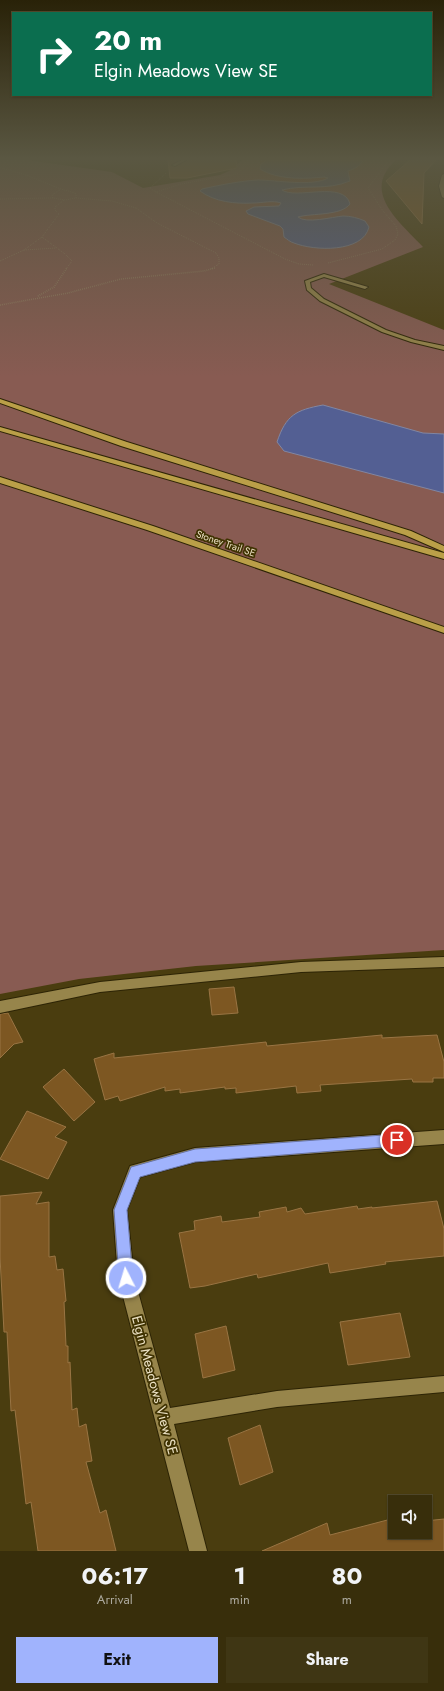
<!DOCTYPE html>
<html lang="en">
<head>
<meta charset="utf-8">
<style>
  :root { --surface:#382e0b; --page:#3f3614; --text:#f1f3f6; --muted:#aba89d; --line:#524a2c; --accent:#a0b3fd }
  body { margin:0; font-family:Jost,sans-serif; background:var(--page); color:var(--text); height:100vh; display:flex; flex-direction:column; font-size:15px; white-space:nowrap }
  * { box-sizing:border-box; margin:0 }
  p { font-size:13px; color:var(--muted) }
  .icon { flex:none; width:22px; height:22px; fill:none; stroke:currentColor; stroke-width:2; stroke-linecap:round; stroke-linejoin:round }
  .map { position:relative; height:1551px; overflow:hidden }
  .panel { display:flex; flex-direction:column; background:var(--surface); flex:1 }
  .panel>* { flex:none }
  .hud { position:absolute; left:12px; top:12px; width:420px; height:84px; border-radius:0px; box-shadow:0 1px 3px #0004,0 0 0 1px var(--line); background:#0b6e4f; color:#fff; overflow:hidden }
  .fabs { position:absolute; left:388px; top:1495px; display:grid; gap:8px }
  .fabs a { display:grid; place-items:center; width:44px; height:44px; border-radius:0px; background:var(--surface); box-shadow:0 1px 3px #0004,0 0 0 1px var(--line); font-size:20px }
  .pin { position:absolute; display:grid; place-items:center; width:34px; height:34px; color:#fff; margin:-17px; border:2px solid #fff; border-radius:50%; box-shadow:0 1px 4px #0007 }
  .me { position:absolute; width:44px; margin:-22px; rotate:355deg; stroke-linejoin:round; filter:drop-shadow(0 0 3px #0008) }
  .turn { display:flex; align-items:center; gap:14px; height:84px; padding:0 16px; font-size:18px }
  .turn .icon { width:52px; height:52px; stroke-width:2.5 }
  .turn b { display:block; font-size:28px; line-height:34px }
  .eta { display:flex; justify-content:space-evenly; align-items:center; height:68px; text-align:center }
  .eta b { font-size:24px; font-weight:700; line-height:28px }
  .primary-button { display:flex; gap:8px; margin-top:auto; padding:8px 16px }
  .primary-button a { flex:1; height:46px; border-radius:0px; background:var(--accent); color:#111; font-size:16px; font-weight:700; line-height:46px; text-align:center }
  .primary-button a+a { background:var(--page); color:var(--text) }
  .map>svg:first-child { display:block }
  .green { fill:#885b52 }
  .water { fill:#535f93; stroke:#8186a2 }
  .building { fill:#7d5722; stroke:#997443 }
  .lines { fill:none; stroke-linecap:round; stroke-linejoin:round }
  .minor-casing { stroke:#2d2405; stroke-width:2 }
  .highway-casing { stroke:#2d2405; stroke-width:2 }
  .path-far1 { stroke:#a19671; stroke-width:1; stroke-dasharray:0.5 1.5; stroke-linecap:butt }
  .path { stroke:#a19671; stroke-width:1.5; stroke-dasharray:0.5 1.5; stroke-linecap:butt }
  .minor { fill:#97854b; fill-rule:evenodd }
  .highway { fill:#ba9f48; fill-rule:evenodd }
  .route { fill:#a0b3fd; stroke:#6874a4 }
  .labels { text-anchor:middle; stroke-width:3.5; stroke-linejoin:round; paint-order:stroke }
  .far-street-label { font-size:10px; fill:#ebe1c4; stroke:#403302 }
  .near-street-label { font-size:14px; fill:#ebe1c4; stroke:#403302 }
</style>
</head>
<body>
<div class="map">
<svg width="444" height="1551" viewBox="0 0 444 1551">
  <rect width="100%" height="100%" fill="#4a3d0f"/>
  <!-- green -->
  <path class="green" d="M 0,160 L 27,160 L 112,172 L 143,188 L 220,175 L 229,171 L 242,160 L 396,160 C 360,192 400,222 423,247 L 329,284 L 444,330 L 444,950 L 196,966 L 79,979 L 0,994 Z"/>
  <!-- water -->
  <g class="water">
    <path d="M 267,160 L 363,160 C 361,166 354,169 348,171 L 350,181 C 326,191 305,184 282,190 C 296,200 344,180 350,204 C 341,216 312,213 298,217 C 306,224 332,217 343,216 C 351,216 358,218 365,221 L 369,227 C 363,253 314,251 294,243 C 290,242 287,239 284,237 L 283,229 L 280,226 L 248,214 L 246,211 L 254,207 L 279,206 L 281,203 C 273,200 262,203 253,203 C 235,204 215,202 200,191 L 202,189 C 220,185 240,181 258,180 C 276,180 313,187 328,178 L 324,177 C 304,179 278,180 260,169 L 261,164 Z"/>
    <path d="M 323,405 L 423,433 L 444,434 L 444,493 L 284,451 L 277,442 C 286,415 296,410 323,405 Z"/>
  </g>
  <!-- building -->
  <g class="building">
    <path d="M 168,160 L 179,160 L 171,165 L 175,167 L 187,160 L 236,160 L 237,168 L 187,178 L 170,178 Z"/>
    <path d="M 410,160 L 436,160 L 424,173 L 422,224 L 386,181 Z"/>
    <path d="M 234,987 L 238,1013 L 212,1015 L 209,989 Z"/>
    <path d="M 8,1013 L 23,1042 L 14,1044 L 0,1058 L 0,1014 Z"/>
    <path d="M 382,1035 L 382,1038 L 437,1035 L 444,1062 L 444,1078 L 433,1078 L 433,1082 L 413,1082 L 412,1079 L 320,1085 L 321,1091 L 297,1093 L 296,1086 L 236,1093 L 236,1088 L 225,1089 L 225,1087 L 180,1093 L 180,1089 L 165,1091 L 165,1087 L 120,1101 L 118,1096 L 105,1100 L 94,1059 L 114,1053 L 114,1058 L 266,1042 L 267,1046 Z"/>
    <path d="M 64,1069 L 95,1102 L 74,1121 L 43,1087 Z"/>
    <path d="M 27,1111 L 66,1127 L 55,1137 L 67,1142 L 48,1179 L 0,1159 Z"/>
    <path d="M 42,1192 L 36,1204 L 49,1202 L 49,1257 L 55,1256 L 57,1270 L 63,1269 L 66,1301 L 64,1302 L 66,1346 L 68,1346 L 68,1363 L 70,1362 L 72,1410 L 77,1408 L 79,1427 L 86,1424 L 92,1461 L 86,1462 L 100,1513 L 106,1510 L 116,1551 L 38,1551 L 31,1502 L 26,1504 L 15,1410 L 11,1411 L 7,1332 L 4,1332 L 0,1257 L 0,1196 Z"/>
    <path d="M 437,1201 L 444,1229 L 444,1256 L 385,1262 L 386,1264 L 330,1273 L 328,1263 L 258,1278 L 257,1274 L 205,1286 L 190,1288 L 179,1233 L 195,1230 L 194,1221 L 221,1216 L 222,1222 L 260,1217 L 259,1212 L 286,1207 L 287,1212 L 301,1208 L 305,1214 L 357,1206 L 358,1209 L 372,1207 L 372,1208 Z"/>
    <path d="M 400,1313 L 410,1357 L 348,1365 L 340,1322 Z"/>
    <path d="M 226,1326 L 235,1370 L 203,1378 L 195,1334 Z"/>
    <path d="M 260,1425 L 273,1472 L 240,1485 L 228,1438 Z"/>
    <path d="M 395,1518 L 395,1532 L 425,1532 L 425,1521 L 444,1519 L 444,1551 L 262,1551 L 327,1523 L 330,1535 Z"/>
  </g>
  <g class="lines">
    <!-- minor casing -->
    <g class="minor-casing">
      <g id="minor">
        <path d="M 182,160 L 186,160 L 175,166 L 172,165 Z"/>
        <path d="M 444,174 L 444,198 L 442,197 L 439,186 L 442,175 Z"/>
        <path d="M 324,274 L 368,287 L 365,289 L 324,277 L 310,282 L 311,288 L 324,299 L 386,330 L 415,340 L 444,346 L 444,350 L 411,342 L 382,332 L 320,301 L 307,290 L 305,281 Z"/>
        <path d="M 444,957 L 444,967 L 301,972 L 100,992 L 0,1013 L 0,1001 L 100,982 L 301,962 Z"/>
        <path d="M 444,1130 L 444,1144 L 195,1162 L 140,1177 L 127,1210 L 134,1277 L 170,1408 L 277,1391 L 444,1376 L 444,1392 L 277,1407 L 174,1424 L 207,1551 L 189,1551 L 118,1277 L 113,1210 L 130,1166 L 195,1148 Z"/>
      </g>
    </g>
    <!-- highway casing -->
    <g class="highway-casing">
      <g id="highway">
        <path d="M 0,399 L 127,442 L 411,531 L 444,546 L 444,552 L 405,535 L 121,446 L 0,403 Z"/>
        <path d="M 0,427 L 444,553 L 444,559 L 0,431 Z"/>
        <path d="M 0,477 L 153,526 L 444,627 L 444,633 L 147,530 L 0,483 Z"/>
      </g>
    </g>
    <!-- path-far1 -->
    <g class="path-far1">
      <path d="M 250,160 L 237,174 L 181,184 L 156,192 L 285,259 L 299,264 L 313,265"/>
      <path d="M 0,168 C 22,172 40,181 61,189 C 66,191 71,191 76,194 L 76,198 L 65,200 L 53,198 L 52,195 L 61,189"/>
      <path d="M 156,192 L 150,188 L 166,173"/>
      <path d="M 76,198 L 112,201 L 136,208 L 157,223 L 216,253 L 219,258 L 219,264 L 211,269"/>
      <path d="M 0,199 L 53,198"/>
      <path d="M 42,237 L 65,254 L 72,261 L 66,269"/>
      <path d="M 24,250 L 56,248"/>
      <path d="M 0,261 L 24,250 L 42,237 L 59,214 L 55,210 L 55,207 L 64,200"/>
      <path d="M 328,263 L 382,249 L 395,240 L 398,234 L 396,226 L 383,211 L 368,188 L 386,164 L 386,160"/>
    </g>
    <!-- path -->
    <g class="path">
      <path d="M 38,296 L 54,287 L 67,268"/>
      <path d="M 0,305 L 68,293 L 121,279 L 204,271 L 215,268"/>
    </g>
    <!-- minor -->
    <use href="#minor" class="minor"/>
    <!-- highway -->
    <use href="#highway" class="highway"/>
  </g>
  <!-- sky -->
  <linearGradient id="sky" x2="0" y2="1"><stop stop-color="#292208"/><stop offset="0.42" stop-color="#5a5742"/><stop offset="1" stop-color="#5a5742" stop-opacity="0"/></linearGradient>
  <rect width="444" height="377" fill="url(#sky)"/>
  <!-- route -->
  <path class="route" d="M 397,1134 L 402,1136 L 404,1140 L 402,1144 L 397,1146 L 195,1162 L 140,1177 L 127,1210 L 133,1278 L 131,1282 L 126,1284 L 121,1282 L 119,1278 L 114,1210 L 131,1167 L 195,1149 Z"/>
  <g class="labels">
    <!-- far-street labels -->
    <g class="far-street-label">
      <text transform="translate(226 543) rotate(19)" y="4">Stoney Trail SE</text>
    </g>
    <!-- near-street labels -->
    <g class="near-street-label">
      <text transform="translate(155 1385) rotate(75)" y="5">Elgin Meadows View SE</text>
    </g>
  </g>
</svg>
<div class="fabs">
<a><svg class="icon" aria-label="sound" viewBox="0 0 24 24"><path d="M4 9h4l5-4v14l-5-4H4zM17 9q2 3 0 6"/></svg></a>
</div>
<div class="pin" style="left:397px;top:1140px;background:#d93025"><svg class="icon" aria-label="arrive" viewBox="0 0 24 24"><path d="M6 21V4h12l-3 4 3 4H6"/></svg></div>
<svg class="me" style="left:126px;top:1278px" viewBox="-20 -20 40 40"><circle r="17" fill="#a0b3fd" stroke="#fff" stroke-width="3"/><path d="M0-11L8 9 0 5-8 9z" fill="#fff"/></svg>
<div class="hud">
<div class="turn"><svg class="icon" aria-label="right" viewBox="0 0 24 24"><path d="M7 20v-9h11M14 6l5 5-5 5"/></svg><div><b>20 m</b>Elgin Meadows View SE</div></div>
</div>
</div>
<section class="panel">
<div class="eta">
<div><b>06:17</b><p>Arrival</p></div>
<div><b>1</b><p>min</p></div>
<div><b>80</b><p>m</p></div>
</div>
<div class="primary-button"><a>Exit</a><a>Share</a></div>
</section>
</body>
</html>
